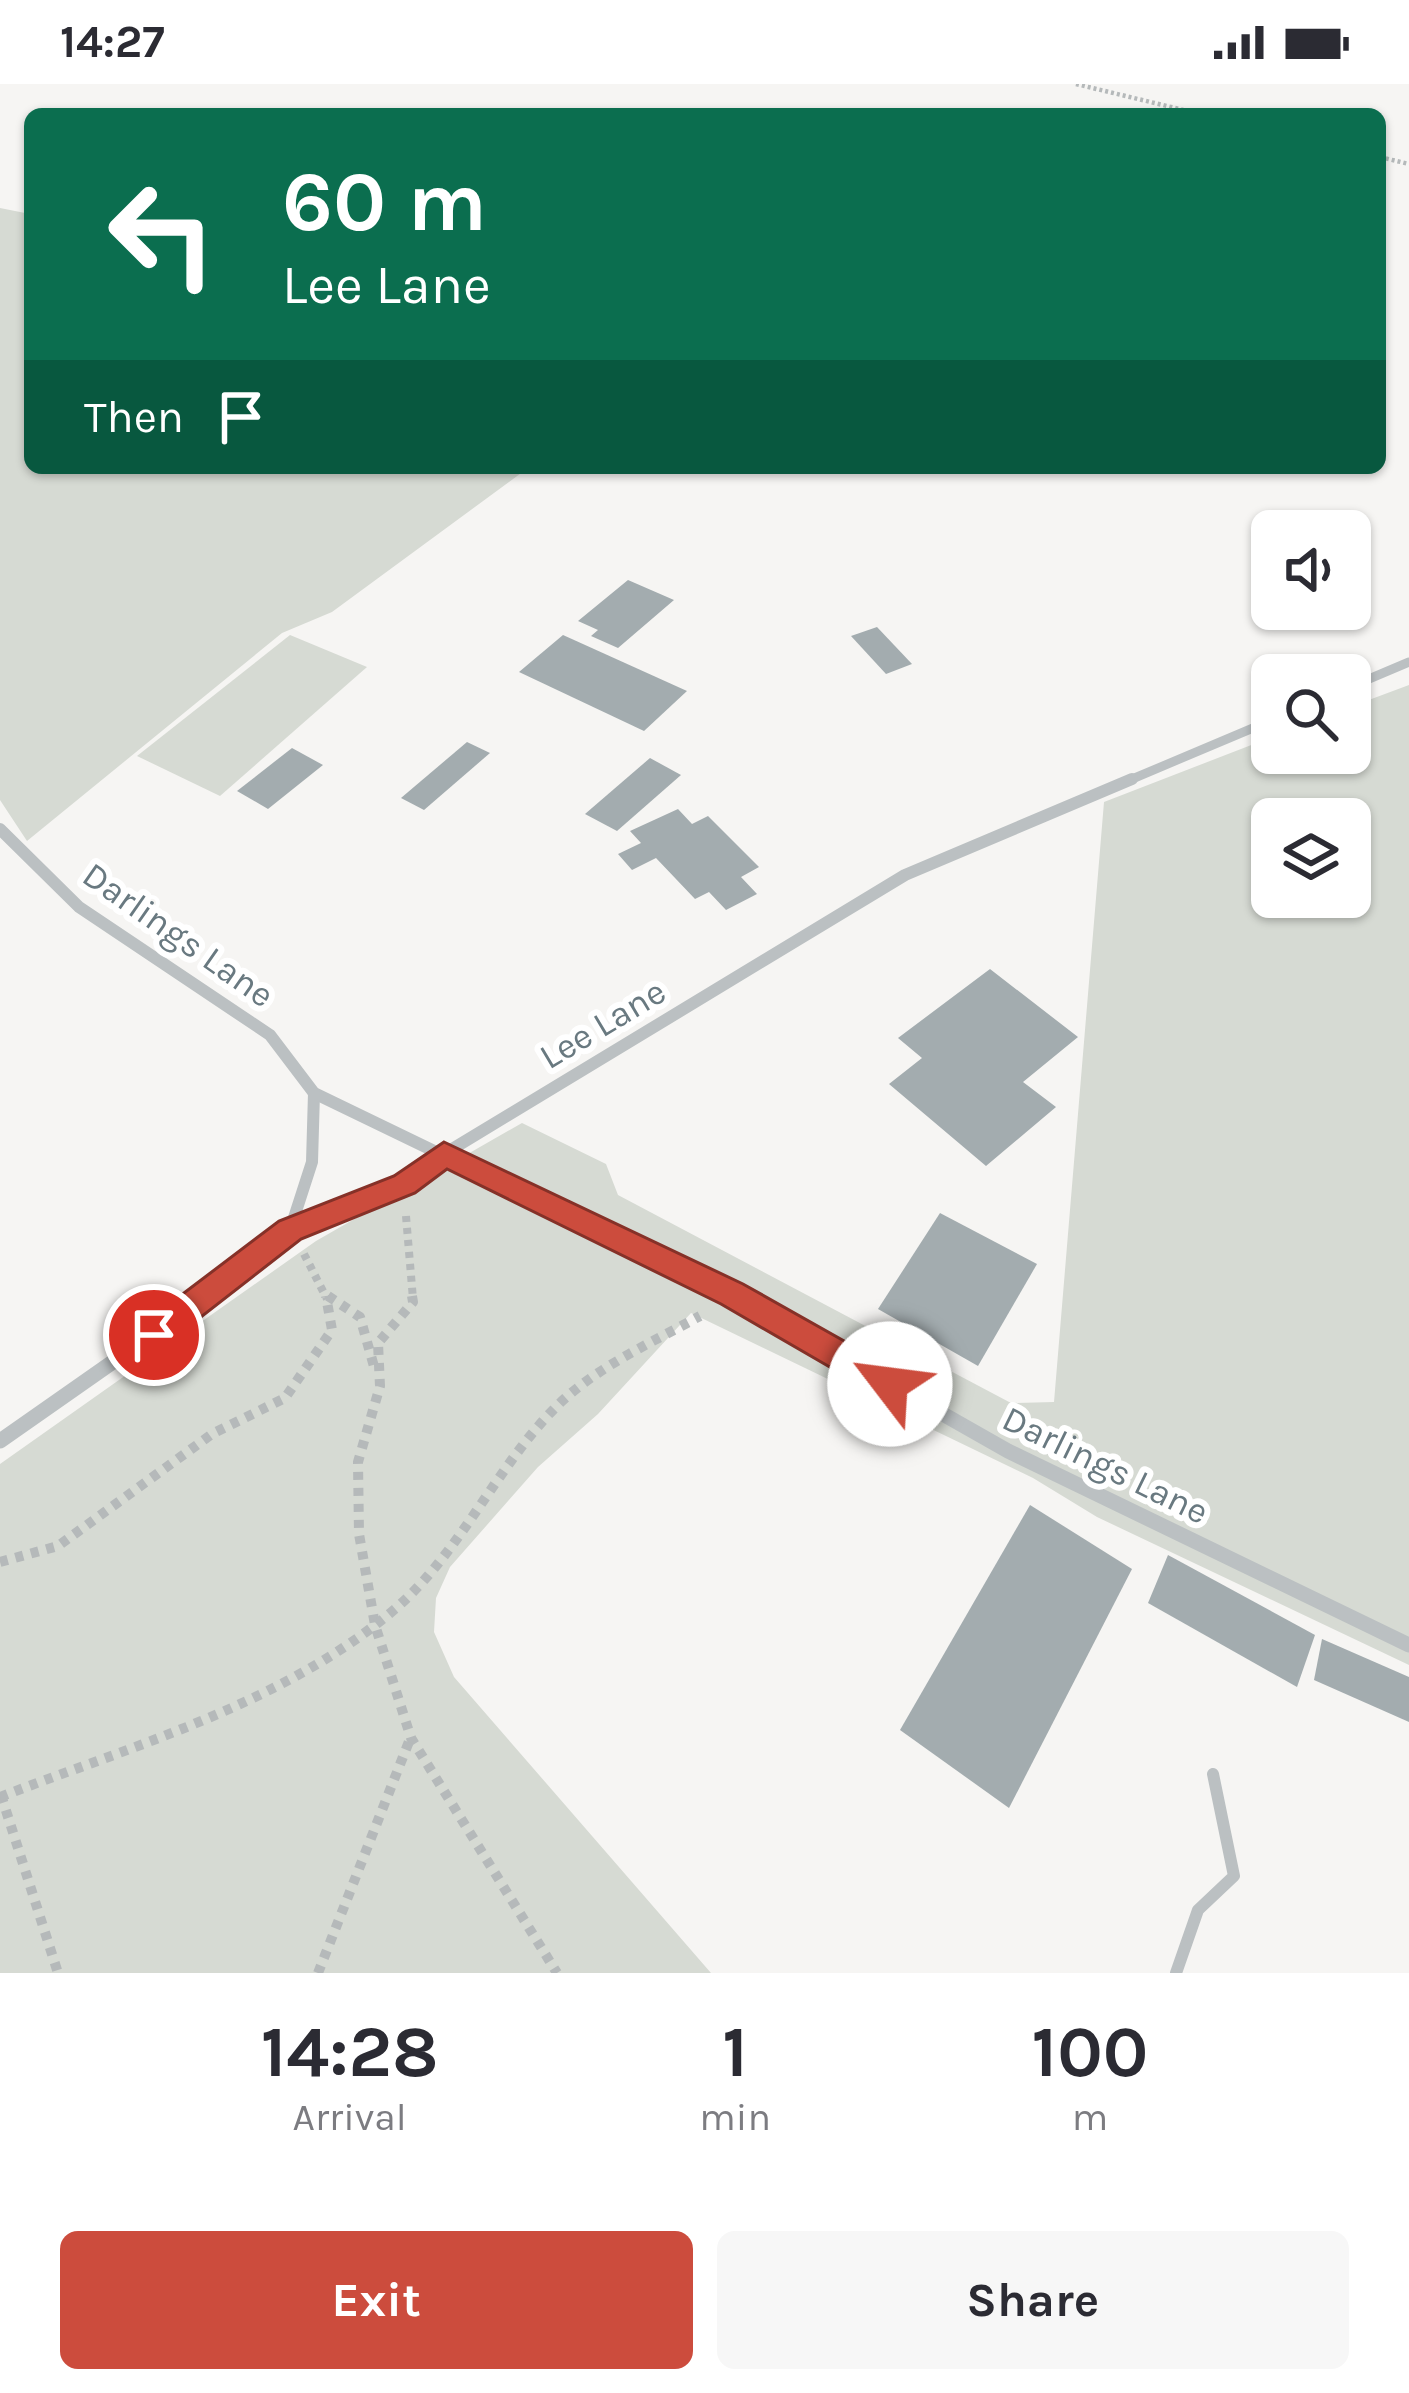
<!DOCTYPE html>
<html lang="en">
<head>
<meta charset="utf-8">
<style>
  :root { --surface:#fff; --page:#f7f7f7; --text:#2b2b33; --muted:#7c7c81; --accent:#cc4c3d }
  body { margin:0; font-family:Karla,sans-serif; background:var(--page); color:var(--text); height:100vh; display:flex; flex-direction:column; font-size:45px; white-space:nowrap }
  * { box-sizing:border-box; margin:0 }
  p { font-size:39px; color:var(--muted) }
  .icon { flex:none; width:66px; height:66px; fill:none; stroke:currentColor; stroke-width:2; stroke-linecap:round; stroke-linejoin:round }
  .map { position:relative; height:1889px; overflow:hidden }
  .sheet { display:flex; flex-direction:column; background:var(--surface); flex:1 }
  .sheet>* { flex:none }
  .banner { position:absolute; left:24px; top:24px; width:1362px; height:366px; border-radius:18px; box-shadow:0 3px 9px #0004; background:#0b6e4f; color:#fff; overflow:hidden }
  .controls { position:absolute; left:1251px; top:426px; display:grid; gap:24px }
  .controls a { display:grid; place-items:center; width:120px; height:120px; border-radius:18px; background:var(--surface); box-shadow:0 3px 9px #0004; font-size:60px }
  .pin { position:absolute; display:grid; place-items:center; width:102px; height:102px; color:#fff; margin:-51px; border:6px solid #fff; border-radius:50%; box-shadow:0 3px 12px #0007 }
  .me { position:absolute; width:132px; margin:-66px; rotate:300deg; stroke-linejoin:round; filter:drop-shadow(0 0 9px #0008) }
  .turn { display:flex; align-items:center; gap:42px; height:252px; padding:0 60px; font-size:54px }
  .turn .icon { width:156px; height:156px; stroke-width:2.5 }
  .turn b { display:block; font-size:84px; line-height:102px }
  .then { display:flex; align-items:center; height:114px; padding:0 60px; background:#0003; gap:24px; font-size:45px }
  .eta { display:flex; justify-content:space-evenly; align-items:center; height:204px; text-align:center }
  .eta b { font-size:72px; font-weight:700; line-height:84px }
  .button { display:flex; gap:24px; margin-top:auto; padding:24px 60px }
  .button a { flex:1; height:138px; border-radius:18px; background:var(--accent); color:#fff; font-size:48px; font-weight:700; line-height:138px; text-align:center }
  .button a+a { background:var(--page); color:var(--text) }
  .status { display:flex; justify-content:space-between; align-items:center; height:84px; padding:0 60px; background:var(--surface); direction:ltr }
  .status svg { height:33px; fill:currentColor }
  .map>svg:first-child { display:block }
  .green { fill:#d6dad3; fill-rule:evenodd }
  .building { fill:#a3acaf }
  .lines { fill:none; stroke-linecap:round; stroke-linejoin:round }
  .path-far2 { stroke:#b5b9ba; stroke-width:4.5; stroke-dasharray:3 3; stroke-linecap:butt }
  .path-far1 { stroke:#b5b9ba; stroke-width:8; stroke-dasharray:6 6; stroke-linecap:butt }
  .path { stroke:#b5b9ba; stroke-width:10; stroke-dasharray:8 8; stroke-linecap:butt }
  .lane { stroke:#bbc0c2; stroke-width:12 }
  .street-far2 { stroke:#bbc0c2; stroke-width:9 }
  .street-far1 { stroke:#bbc0c2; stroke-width:12 }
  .street { stroke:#bbc0c2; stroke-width:15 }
  .route { fill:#cc4c3d; stroke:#853128; stroke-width:3 }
  .labels { text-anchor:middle; stroke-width:12; stroke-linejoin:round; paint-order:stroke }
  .street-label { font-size:36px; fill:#697980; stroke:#fff }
</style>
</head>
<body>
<div class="status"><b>14:27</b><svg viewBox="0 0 49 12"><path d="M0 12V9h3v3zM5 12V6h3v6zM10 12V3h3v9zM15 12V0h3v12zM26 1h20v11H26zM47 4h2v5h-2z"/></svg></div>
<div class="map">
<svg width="1409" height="1889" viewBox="0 0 1409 1889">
  <rect width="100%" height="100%" fill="#f6f5f3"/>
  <!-- green -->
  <g class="green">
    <path d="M 0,124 L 30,130 L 30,384 L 528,384 L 332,528 L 282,549 L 27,757 L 0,716 Z"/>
    <path d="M 290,551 L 367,583 L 220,712 L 137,672 Z"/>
    <path d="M 1409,601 L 1409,1581 L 1097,1433 L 1033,1394 L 691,1229 L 598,1330 L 538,1383 L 450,1483 L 436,1514 L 434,1548 L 454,1593 L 711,1889 L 0,1889 L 0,1380 L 316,1157 L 522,1039 L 606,1080 L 618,1111 L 1011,1319 L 1054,1318 L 1104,718 L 1272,653 L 1272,669 L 1350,669 L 1350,623 ZM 1272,735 L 1350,735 L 1350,813 L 1272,813 Z"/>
  </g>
  <!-- building -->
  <g class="building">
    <path d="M 628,496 L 674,516 L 618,564 L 591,552 L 598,546 L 578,537 Z"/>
    <path d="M 877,543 L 912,580 L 886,590 L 851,552 Z"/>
    <path d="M 563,551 L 687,607 L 644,647 L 519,588 Z"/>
    <path d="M 467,658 L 490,669 L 424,726 L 401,714 Z"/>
    <path d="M 292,664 L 323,681 L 268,725 L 237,707 Z"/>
    <path d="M 650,674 L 681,691 L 617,747 L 585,730 Z"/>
    <path d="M 678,725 L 692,740 L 708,732 L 759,783 L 741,793 L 757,810 L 726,826 L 709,808 L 695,815 L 656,774 L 632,786 L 618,770 L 641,759 L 630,747 Z"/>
    <path d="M 990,885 L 1078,953 L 1023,998 L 1056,1023 L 986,1082 L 889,1000 L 922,974 L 898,954 Z"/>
    <path d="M 940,1129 L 1037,1180 L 978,1282 L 878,1225 Z"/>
    <path d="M 1030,1421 L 1132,1485 L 1009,1724 L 900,1646 Z"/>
    <path d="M 1168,1471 L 1315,1551 L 1297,1603 L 1148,1519 Z"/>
    <path d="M 1322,1555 L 1409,1593 L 1409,1638 L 1314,1596 Z"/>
  </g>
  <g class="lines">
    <!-- path-far2 -->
    <g class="path-far2">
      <path d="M 1076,0 L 1200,30"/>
      <path d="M 1380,73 L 1409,80"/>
    </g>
    <!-- path-far1 -->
    <g class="path-far1">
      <path d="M 406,1132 L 413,1215"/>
      <path d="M 304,1170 L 327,1215"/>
      <path d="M 328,1212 L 332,1215"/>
    </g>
    <!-- path -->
    <g class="path">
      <path d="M 328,1212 L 360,1233 L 375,1286"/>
      <path d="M 412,1212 L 413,1218 L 378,1259 L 380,1302 L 358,1378 L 359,1450 L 375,1541 L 411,1654 L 557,1889"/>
      <path d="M 0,1478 L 58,1462 L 212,1350 L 285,1314 L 332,1246 L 326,1212"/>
      <path d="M 1,1711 L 58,1889"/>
      <path d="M 0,1713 C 132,1662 285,1619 395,1525 C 462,1467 497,1380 560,1319 C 600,1281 653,1258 700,1232"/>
      <path d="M 318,1889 L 410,1655"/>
    </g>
    <!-- lane -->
    <path class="lane" d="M 1176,1889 L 1198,1826 L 1234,1792 L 1213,1690"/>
    <!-- street-far2 -->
    <g class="street-far2">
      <path d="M 1350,603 L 1409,578"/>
      <path d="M 1125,698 L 1272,636"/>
    </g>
    <!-- street-far1 -->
    <g class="street-far1">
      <path d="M 0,745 L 79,823 L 270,951 L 314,1009 L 740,1215"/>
      <path d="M 290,1146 L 312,1078 L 314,1009"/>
      <path d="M 203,1215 L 290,1146 L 404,1100 L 444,1070 L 905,791 L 1132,695"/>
    </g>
    <!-- street -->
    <g class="street">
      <path d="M 735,1212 L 1008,1367 L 1409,1561"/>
      <path d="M 0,1357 L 207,1212"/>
    </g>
  </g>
  <!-- route -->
  <path class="route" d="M 444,1058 L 743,1200 L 901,1289 L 906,1300 L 901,1311 L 890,1315 L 878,1311 L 721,1220 L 447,1085 L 415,1109 L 301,1155 L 165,1261 L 154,1265 L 143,1261 L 138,1251 L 143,1240 L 279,1137 L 394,1092 Z"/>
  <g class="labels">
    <!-- street labels -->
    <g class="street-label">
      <text transform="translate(179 850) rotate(35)" y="13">Darlings Lane</text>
      <text transform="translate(602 939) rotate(-31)" y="13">Lee Lane</text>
      <text transform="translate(1106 1380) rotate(26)" y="13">Darlings Lane</text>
    </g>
  </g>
</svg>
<div class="controls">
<a><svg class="icon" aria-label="sound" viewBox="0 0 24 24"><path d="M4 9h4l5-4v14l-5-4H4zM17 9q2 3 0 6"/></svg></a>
<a><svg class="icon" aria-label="search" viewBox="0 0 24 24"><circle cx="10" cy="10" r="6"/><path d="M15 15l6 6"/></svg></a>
<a><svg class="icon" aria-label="layers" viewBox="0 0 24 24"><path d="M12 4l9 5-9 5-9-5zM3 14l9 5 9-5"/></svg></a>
</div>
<div class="pin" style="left:154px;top:1251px;background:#d93025"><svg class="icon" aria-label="arrive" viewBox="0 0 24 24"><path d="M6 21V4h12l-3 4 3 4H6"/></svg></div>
<svg class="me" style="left:890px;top:1300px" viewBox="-20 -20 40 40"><circle r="19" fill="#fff"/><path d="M0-13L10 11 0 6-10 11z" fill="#cc4c3d"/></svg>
<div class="banner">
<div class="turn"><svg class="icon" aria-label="left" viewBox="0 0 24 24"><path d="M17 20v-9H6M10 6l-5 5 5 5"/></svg><div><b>60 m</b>Lee Lane</div></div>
<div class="then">Then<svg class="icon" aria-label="arrive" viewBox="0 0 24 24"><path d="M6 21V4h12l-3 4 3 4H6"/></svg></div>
</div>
</div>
<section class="sheet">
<div class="eta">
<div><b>14:28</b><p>Arrival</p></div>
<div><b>1</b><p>min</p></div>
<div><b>100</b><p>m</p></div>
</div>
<div class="button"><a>Exit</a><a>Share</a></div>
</section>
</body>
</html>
